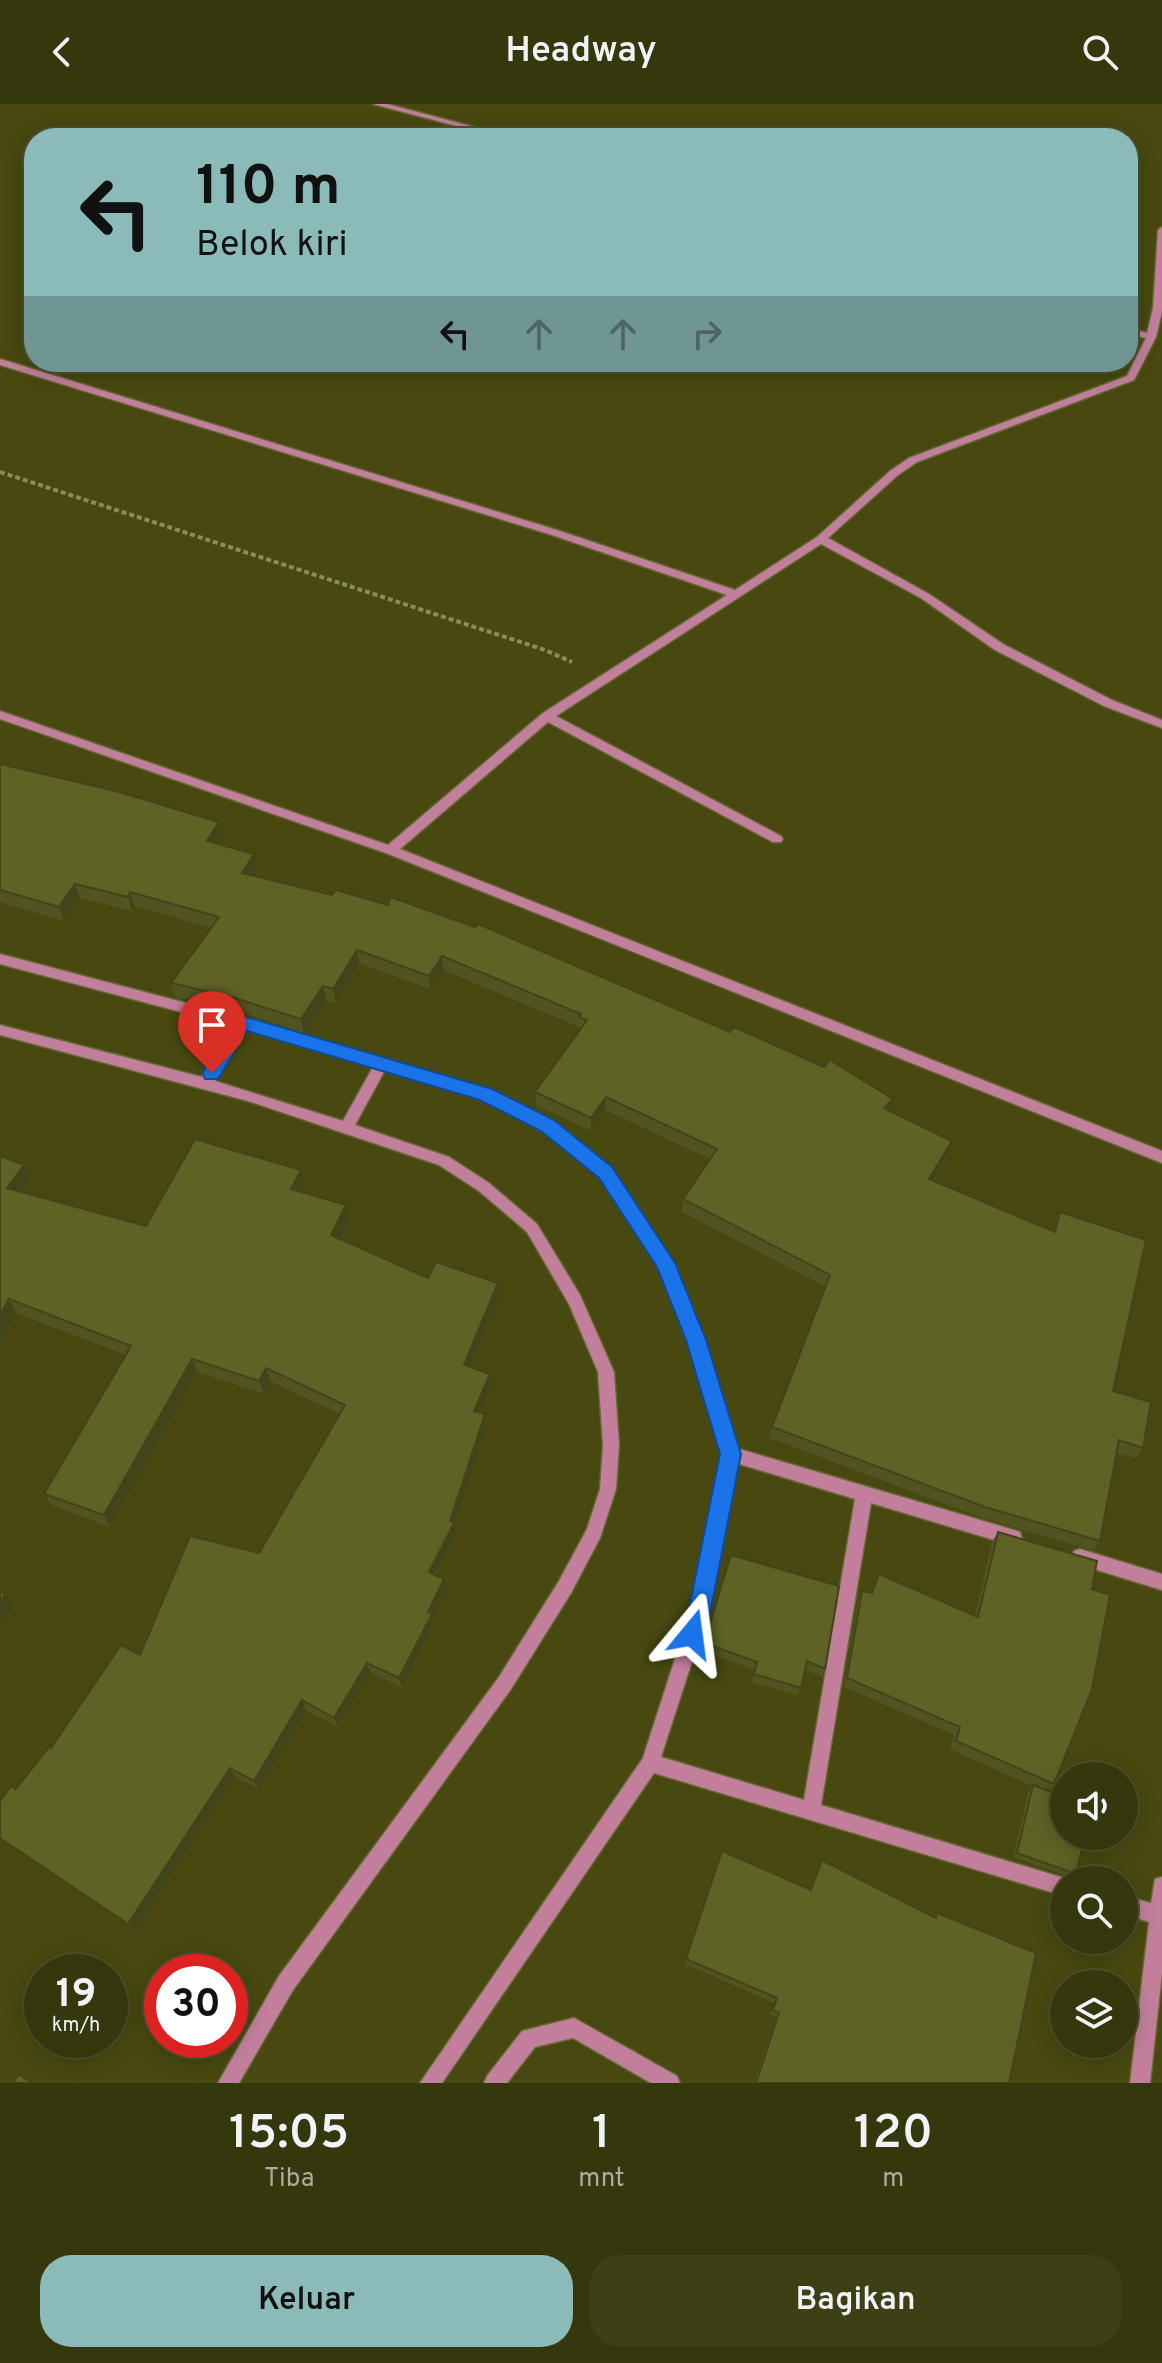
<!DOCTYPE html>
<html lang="id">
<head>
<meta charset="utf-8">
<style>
  :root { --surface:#35370c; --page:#3d3f15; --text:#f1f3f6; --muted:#aaac9d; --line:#4f512d; --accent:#8bbbb9 }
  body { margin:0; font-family:Overpass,sans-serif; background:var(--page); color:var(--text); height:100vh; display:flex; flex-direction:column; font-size:30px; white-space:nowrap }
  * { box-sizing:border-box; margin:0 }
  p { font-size:26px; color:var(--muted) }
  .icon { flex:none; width:44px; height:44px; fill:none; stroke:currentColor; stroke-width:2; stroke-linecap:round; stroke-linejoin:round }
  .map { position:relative; height:1979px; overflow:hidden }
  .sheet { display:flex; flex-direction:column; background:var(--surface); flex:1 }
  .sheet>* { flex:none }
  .hud { position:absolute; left:24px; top:24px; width:1114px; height:244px; border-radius:32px; box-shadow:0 4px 20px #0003,0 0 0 2px var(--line); background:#8bbbb9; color:#111; overflow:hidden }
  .tools { position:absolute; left:1050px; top:1658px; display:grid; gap:16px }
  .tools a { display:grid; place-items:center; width:88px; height:88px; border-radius:50%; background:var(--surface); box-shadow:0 4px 20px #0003,0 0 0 2px var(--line); font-size:40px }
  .speed { position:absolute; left:24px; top:1850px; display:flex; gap:16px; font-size:40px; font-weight:700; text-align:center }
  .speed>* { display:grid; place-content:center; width:104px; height:104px; border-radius:50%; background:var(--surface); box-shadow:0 4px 20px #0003,0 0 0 2px var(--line); line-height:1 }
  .speed small { font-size:20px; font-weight:400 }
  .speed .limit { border:12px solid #d22; background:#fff; color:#111 }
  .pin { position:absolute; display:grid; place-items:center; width:68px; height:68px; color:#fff; margin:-82px -34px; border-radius:50% 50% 50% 0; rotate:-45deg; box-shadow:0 0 8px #0007 }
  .pin .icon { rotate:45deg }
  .me { position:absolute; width:88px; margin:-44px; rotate:16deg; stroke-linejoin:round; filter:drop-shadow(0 0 6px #0008) }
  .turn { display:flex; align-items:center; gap:28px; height:168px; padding:0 40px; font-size:36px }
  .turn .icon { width:104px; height:104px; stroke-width:2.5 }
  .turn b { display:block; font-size:56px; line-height:68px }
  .lanes { display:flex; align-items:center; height:76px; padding:0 40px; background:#0003; justify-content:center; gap:40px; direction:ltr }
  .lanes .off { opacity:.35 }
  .eta { display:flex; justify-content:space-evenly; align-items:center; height:136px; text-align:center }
  .eta b { font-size:48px; font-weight:600; line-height:56px }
  .primary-button { display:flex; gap:16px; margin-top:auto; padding:16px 40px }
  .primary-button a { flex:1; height:92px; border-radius:32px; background:var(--accent); color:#111; font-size:32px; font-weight:600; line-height:92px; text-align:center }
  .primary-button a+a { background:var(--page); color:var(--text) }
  header { display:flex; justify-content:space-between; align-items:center; height:104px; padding:0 40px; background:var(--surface); font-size:36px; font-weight:600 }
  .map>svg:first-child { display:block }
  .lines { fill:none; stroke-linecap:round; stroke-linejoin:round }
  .minor-casing { stroke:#656732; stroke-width:3 }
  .path { stroke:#8a8c5c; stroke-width:4; stroke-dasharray:5 3; stroke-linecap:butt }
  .minor { fill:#c17f9c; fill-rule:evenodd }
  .wall { fill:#515420 }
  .shaded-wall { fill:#42451a }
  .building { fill:#5e6225; stroke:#42451a; stroke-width:2 }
  .route { fill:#1a73e8; stroke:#114b97; stroke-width:2 }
</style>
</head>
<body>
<header><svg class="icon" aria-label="back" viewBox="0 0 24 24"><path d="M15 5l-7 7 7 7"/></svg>Headway<svg class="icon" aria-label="search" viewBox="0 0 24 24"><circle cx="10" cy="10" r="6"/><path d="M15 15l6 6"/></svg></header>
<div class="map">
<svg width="1162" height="1979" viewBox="0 0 1162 1979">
  <rect width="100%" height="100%" fill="#474910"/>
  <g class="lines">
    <!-- minor casing -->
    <g class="minor-casing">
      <g id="minor">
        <path d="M 373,0 L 387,0 L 516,34 L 502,34 Z"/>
        <path d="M 1162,123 L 1162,207 L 1156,233 L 1134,276 L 917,358 L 898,371 L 828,434 L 929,490 L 1003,540 L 1112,596 L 1162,616 L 1162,624 L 1104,602 L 995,546 L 921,494 L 821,440 L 556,612 L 781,732 L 783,735 L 781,738 L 773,738 L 548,618 L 400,745 L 1162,1047 L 1162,1059 L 386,749 L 0,615 L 0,607 L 388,741 L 543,609 L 727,491 L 549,430 L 0,261 L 0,255 L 557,426 L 735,486 L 817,433 L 890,367 L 909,354 L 1127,272 L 1146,234 L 1128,230 L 1128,224 L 1147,229 L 1153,204 L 1158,126 Z"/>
        <path d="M 0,850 L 243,914 L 485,984 L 552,1017 L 610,1064 L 670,1154 L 704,1236 L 736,1344 L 1014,1426 L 1020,1428 L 1022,1434 L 1020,1440 L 1014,1442 L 871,1399 L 821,1701 L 1064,1774 L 1070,1776 L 1064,1776 L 1064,1792 L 654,1669 L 442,1979 L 420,1979 L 643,1654 L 691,1505 L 722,1350 L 688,1236 L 659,1162 L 600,1072 L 542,1025 L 481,994 L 385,966 L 355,1021 L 449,1053 L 489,1079 L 537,1120 L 580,1191 L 614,1268 L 619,1341 L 616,1385 L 600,1434 L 571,1489 L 511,1585 L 293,1886 L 239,1979 L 218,1979 L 279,1872 L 499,1573 L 559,1477 L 587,1425 L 600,1385 L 603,1341 L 598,1268 L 569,1200 L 527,1128 L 479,1087 L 439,1061 L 248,997 L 0,931 L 0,921 L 202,973 L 234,922 L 0,860 ZM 246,925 L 373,963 L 343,1017 L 215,977 ZM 736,1359 L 855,1395 L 804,1696 L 661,1653 L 709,1505 Z"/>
        <path d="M 1080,1445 L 1162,1470 L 1162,1486 L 1074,1459 L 1072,1453 L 1074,1447 Z"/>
        <path d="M 1162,1773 L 1162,1869 L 1150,1979 L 1130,1979 L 1149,1818 L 1124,1810 L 1124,1792 L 1151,1799 L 1155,1775 Z"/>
        <path d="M 574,1914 L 677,1972 L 680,1979 L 651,1979 L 573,1934 L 535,1943 L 507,1979 L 484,1979 L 487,1972 L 522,1927 Z"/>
      </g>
    </g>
    <!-- path -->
    <path class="path" d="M 0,368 L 545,546 L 572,558"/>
    <!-- minor -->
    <use href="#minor" class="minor"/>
  </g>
  <!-- wall -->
  <g class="wall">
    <path d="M 0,660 L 223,732 L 218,740 L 254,750 L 257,764 L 252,772 L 730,928 L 893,995 L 890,1007 L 948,1050 L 932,1076 L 1053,1128 L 1060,1108 L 1113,1287 L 1143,1344 L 1136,1354 L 1117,1349 L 1100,1437 L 1094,1447 L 977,1412 L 770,1334 L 772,1323 L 825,1182 L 682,1108 L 683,1095 L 710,1055 L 605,1006 L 591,1027 L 536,1001 L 535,988 L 580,926 L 579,923 L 443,866 L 430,885 L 359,859 L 336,899 L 326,896 L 304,929 L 232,905 L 175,893 L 171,879 L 211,824 L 135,802 L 132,807 L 80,794 L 64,817 L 0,798 Z"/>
    <path d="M 24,1061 L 31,1075 L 22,1088 L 146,1122 L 304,1080 L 300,1088 L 349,1115 L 340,1135 L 428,1174 L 498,1179 L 499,1193 L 470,1263 L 490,1270 L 491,1283 L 480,1308 L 486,1322 L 455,1420 L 456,1430 L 436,1471 L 446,1486 L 433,1513 L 434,1520 L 402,1584 L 370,1568 L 338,1623 L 306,1606 L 259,1685 L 235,1672 L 135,1826 L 0,1735 L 0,1697 L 16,1685 L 51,1644 L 140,1551 L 259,1449 L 340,1310 L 270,1277 L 264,1290 L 197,1268 L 110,1423 L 52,1401 L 44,1390 L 126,1251 L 16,1209 L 0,1238 Z"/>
    <path d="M 998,1428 L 1054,1680 L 1049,1687 L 1076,1770 L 1072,1774 L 1013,1753 L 1029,1685 L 1032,1682 L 950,1645 L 954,1631 L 844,1583 L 858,1497 L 862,1487 L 975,1512 L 992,1438 Z"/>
    <path d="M 731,1451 L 825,1565 L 822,1573 L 805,1566 L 798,1592 L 752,1578 L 755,1566 L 703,1547 Z"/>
    <path d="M 722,1747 L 810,1785 L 822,1756 L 934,1812 L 937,1809 L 1009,1979 L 754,1979 L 776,1914 L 770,1911 L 774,1899 L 685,1860 Z"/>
  </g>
  <!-- shaded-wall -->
  <g class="shaded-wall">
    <path d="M 219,718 L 223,732 L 211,751 L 207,737 Z"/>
    <path d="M 254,750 L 257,764 L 245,783 L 242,769 Z"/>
    <path d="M 75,780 L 80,794 L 64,817 L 59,803 Z"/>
    <path d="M 130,788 L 135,802 L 132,807 L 128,793 Z"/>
    <path d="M 357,846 L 359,859 L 336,899 L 333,885 Z"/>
    <path d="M 442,852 L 443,866 L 430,885 L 429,872 Z"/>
    <path d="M 323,882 L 326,896 L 304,929 L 301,915 Z"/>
    <path d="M 606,993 L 605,1006 L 591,1027 L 591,1014 Z"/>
    <path d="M 893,995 L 890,1008 L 884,1004 Z"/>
    <path d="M 952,1037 L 948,1050 L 925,1088 L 929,1075 Z"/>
    <path d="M 24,1061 L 31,1075 L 14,1098 L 7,1084 Z"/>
    <path d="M 301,1066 L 304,1080 L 294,1099 L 291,1085 Z"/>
    <path d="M 346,1101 L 349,1115 L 335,1145 L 331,1131 Z"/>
    <path d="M 498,1179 L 499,1193 L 465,1274 L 464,1261 Z"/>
    <path d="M 9,1195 L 16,1209 L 0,1238 L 0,1211 Z"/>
    <path d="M 192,1255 L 197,1268 L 110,1423 L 104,1411 Z"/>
    <path d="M 266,1264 L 270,1277 L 264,1290 L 259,1277 Z"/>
    <path d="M 490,1270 L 491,1283 L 475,1319 L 474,1307 Z"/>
    <path d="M 485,1310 L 486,1322 L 455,1420 L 456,1430 L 431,1479 L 429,1468 L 450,1417 Z"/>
    <path d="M 444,1475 L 446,1486 L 433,1513 L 434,1520 L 402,1584 L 399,1574 L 428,1508 Z"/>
    <path d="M 5,1490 L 14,1501 L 0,1522 L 0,1498 Z"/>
    <path d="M 367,1559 L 370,1568 L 338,1623 L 334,1614 Z"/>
    <path d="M 302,1596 L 306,1606 L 259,1685 L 254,1677 Z"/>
    <path d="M 230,1664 L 235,1672 L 135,1826 L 128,1820 Z"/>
  </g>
  <!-- building -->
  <g class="building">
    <path d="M 0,660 L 116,687 L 219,718 L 207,737 L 254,750 L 242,769 L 332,791 L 336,786 L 388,801 L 390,793 L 475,823 L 478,820 L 730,928 L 734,923 L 824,963 L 830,956 L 893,995 L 884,1004 L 952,1037 L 929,1075 L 1055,1128 L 1060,1108 L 1146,1136 L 1113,1287 L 1151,1298 L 1143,1344 L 1119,1336 L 1100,1437 L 982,1402 L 772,1323 L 830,1171 L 683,1095 L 717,1045 L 606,993 L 591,1014 L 535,988 L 587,916 L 579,913 L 581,910 L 442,852 L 429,872 L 357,846 L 333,885 L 323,882 L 301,915 L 228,892 L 171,879 L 219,813 L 130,788 L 128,793 L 75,780 L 59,803 L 0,786 Z"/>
    <path d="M 195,1035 L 301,1066 L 291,1085 L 346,1101 L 331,1131 L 428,1174 L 436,1158 L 498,1179 L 464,1261 L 490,1270 L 474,1307 L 485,1310 L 450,1417 L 454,1419 L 429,1468 L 444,1475 L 428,1508 L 432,1510 L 399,1574 L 367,1559 L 334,1614 L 302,1596 L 254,1677 L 230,1664 L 128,1820 L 0,1734 L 0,1697 L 11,1682 L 16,1685 L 49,1643 L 51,1644 L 121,1541 L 140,1551 L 190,1432 L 259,1449 L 345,1301 L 266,1264 L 259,1277 L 192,1255 L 104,1411 L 44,1390 L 131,1242 L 9,1195 L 0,1211 L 0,1052 L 24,1061 L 7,1084 L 146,1122 Z"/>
    <path d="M 998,1428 L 1097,1457 L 1092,1485 L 1110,1491 L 1092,1585 L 1054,1680 L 956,1637 L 960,1623 L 847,1574 L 862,1487 L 872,1489 L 879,1470 L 978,1513 Z"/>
    <path d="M 731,1451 L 839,1482 L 825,1565 L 807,1557 L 801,1584 L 754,1570 L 757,1558 L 704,1539 Z"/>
    <path d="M 0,1487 L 5,1490 L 0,1498 Z"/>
    <path d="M 1033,1681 L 1064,1693 L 1064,1732 L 1085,1732 L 1076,1770 L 1017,1749 Z"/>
    <path d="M 722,1747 L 811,1786 L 822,1756 L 936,1814 L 937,1809 L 1036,1849 L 1009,1979 L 756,1979 L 779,1909 L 773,1906 L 777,1894 L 686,1855 Z"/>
    <path d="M 18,1970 L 32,1979 L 13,1979 Z"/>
  </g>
  <!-- route -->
  <path class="route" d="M 243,912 L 492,985 L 554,1016 L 612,1063 L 675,1159 L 706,1236 L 741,1350 L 711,1505 L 700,1538 L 692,1541 L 684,1538 L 680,1530 L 689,1505 L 720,1350 L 686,1236 L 657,1163 L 599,1074 L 541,1027 L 480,996 L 247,927 L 218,975 L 205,975 L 203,969 L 205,964 L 236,914 Z"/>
</svg>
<div class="tools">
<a><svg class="icon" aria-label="sound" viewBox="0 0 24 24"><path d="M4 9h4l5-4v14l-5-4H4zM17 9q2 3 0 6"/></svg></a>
<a><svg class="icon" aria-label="search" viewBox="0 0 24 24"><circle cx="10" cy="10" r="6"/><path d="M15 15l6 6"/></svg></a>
<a><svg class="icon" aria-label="layers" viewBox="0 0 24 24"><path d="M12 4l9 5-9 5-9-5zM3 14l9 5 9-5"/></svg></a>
</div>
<div class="speed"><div>19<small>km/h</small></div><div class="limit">30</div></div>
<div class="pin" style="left:212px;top:969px;background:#d93025"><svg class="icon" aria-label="arrive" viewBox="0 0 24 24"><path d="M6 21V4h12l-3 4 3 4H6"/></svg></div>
<svg class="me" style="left:692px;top:1530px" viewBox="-20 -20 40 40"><path d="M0-17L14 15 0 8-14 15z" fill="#1a73e8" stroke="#fff" stroke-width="4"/></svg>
<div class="hud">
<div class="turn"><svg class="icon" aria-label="left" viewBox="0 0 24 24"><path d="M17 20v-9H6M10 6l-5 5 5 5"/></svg><div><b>110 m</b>Belok kiri</div></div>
<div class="lanes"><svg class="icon" aria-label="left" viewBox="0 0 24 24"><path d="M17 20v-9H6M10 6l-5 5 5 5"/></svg><svg class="icon off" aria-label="ahead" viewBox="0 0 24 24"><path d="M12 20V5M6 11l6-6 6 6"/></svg><svg class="icon off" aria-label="ahead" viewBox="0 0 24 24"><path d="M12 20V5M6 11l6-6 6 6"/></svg><svg class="icon off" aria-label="right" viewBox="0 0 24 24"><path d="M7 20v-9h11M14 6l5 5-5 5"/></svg></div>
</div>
</div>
<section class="sheet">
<div class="eta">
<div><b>15:05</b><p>Tiba</p></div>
<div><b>1</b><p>mnt</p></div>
<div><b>120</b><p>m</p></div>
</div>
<div class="primary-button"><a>Keluar</a><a>Bagikan</a></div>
</section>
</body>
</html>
